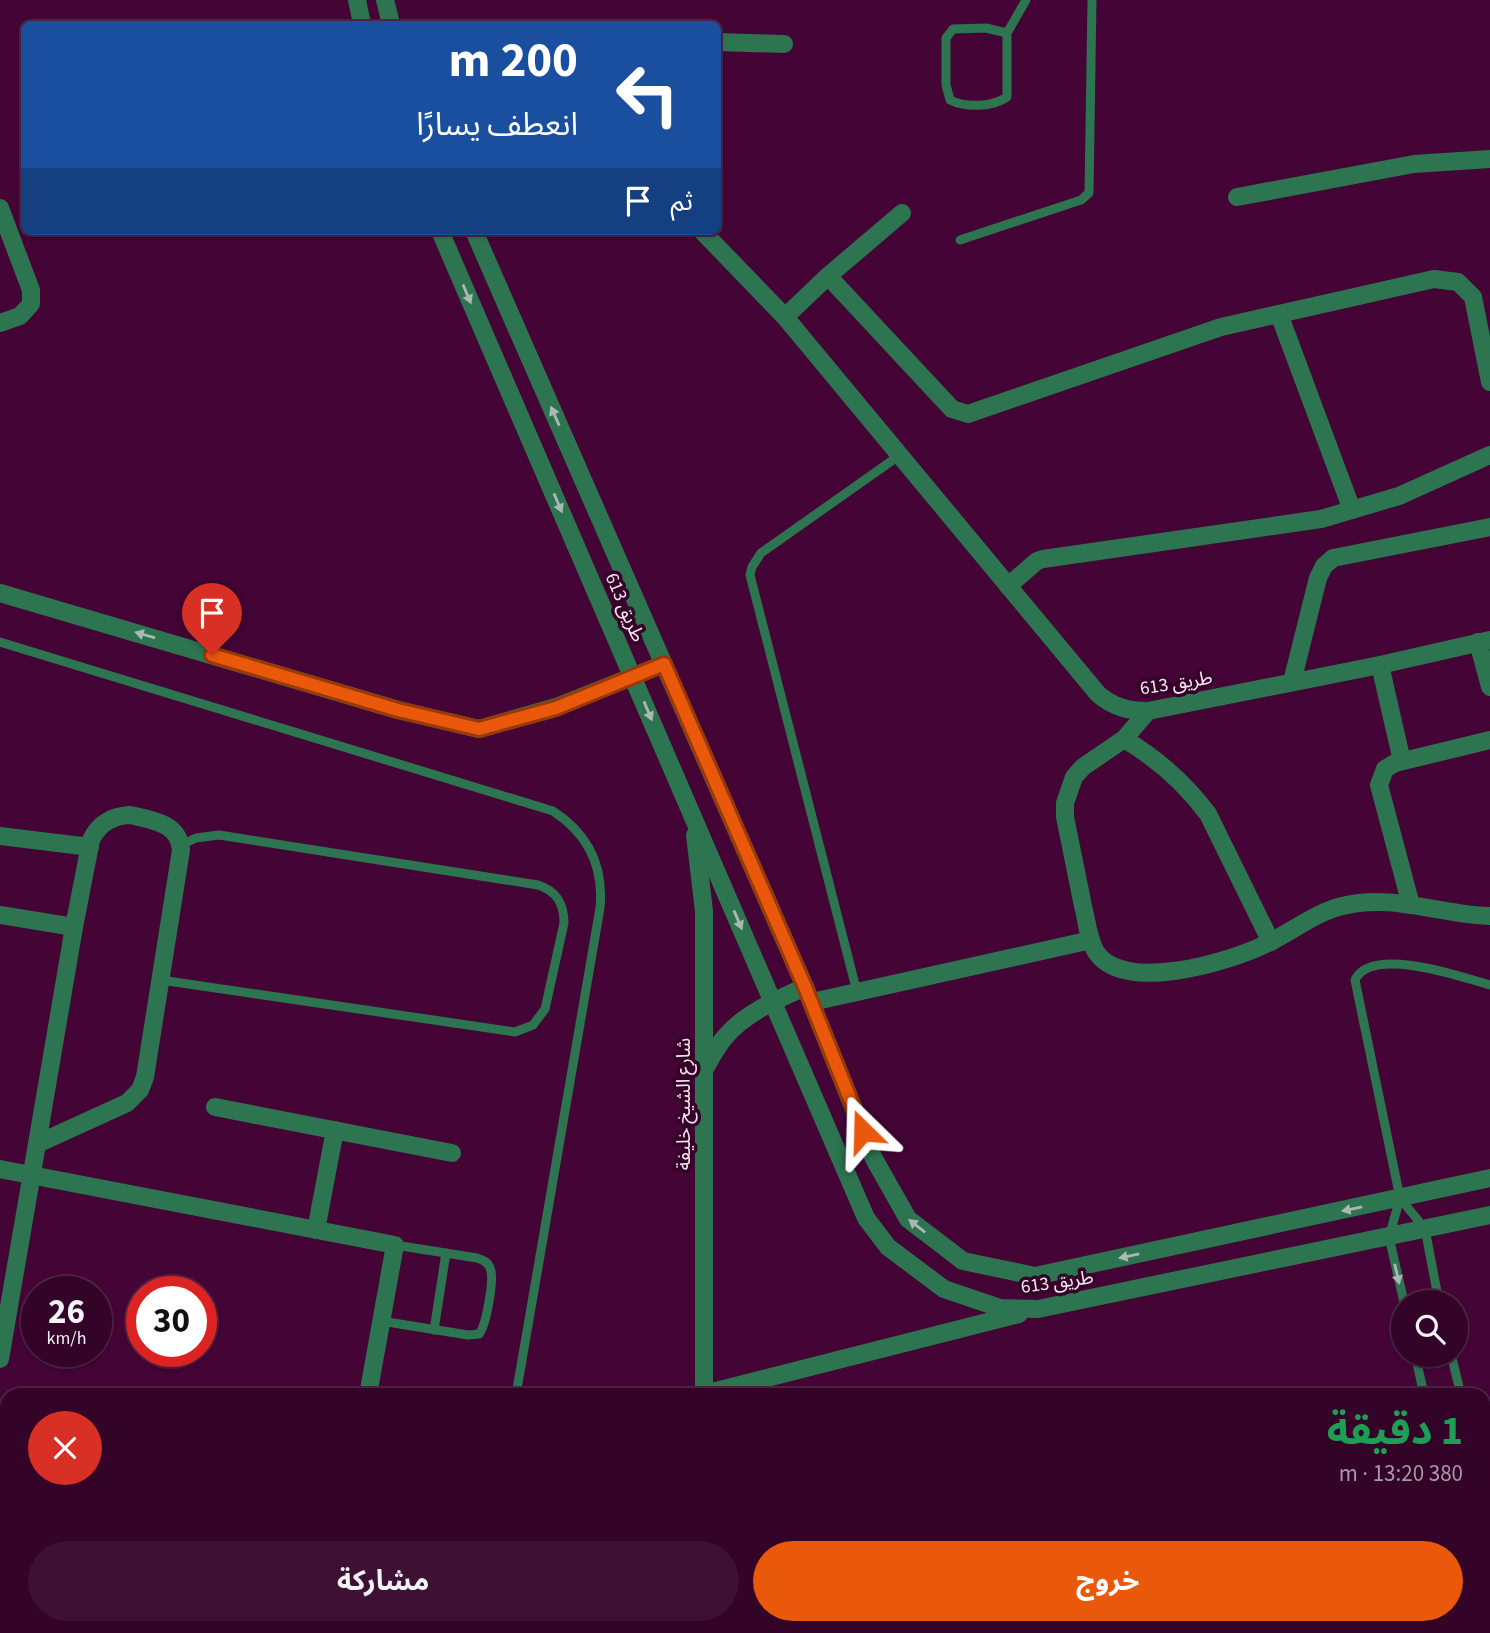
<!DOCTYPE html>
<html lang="ar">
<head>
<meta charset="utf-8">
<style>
  :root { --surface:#330328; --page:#3e1134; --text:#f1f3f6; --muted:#a998a8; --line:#4e2545; --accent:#ea580c }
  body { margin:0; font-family:"Source Sans 3","Noto Sans Arabic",sans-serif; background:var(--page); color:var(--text); direction:rtl; height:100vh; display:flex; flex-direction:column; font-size:26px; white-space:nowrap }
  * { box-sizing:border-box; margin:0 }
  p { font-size:23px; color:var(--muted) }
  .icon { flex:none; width:38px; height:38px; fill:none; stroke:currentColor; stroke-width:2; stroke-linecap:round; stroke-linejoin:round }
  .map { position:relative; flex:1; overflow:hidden; direction:ltr }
  .panel { position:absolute; left:0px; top:1388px; width:1491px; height:247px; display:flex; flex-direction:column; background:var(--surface); border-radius:21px 21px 0 0; box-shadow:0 2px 5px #0004,0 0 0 2px var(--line); direction:rtl }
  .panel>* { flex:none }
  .guide { position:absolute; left:21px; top:21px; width:700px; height:214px; border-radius:10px; box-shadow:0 2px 5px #0004,0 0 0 2px var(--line); direction:rtl; background:#1a4fa0; color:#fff; overflow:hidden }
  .controls { position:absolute; left:1391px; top:1290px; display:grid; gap:14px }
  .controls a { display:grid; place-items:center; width:77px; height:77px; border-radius:50%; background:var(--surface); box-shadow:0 2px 5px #0004,0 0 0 2px var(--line); font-size:35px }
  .speed { position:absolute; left:21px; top:1276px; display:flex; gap:14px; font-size:35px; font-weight:700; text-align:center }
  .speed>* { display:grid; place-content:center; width:91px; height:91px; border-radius:50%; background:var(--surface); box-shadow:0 2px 5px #0004,0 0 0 2px var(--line); line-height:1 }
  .speed small { font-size:18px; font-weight:400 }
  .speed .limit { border:10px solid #d22; background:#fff; color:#111 }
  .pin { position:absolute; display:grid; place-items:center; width:60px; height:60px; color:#fff; margin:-72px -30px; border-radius:50% 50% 50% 0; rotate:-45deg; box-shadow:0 0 7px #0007 }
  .pin .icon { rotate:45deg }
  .me { position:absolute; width:77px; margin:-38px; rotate:338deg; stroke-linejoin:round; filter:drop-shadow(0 0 5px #0008) }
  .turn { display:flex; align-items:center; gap:24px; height:147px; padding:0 28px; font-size:32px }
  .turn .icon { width:91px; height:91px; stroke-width:2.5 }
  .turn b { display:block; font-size:49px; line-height:60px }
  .then { display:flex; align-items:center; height:66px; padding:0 28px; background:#0003; gap:14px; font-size:26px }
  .round { display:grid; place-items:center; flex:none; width:74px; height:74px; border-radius:37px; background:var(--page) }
  .summary { display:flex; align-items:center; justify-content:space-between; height:119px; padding:0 28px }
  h1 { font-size:42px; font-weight:700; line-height:52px; color:#1e9e55 }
  .button { display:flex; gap:14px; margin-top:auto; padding:14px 28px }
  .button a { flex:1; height:80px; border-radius:42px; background:var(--accent); color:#fff; font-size:28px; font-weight:700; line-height:80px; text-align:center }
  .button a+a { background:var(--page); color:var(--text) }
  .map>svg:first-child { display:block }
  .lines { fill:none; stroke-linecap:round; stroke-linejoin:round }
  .lane { stroke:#2d7451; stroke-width:9 }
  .street { stroke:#2d7451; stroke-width:18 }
  .oneway { fill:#aab8b3 }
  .route-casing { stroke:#983908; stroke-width:18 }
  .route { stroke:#ea580c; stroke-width:12 }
  .labels { text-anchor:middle; stroke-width:7; stroke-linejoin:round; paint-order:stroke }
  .street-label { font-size:19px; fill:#fde5f5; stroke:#330428 }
</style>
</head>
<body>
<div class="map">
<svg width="1490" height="1633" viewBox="0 0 1490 1633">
  <rect width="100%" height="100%" fill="#440436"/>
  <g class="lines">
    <!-- lane -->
    <g class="lane">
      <path d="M 1007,33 L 986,28 L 953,29 L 946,38 L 946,85 L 950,100 C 966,108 993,107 1007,97 L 1007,33 L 1026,0"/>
      <path d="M 960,240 L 1081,200 L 1089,193 L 1092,0"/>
      <path d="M 0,642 L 553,811 C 588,834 604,867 600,908 L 516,1395"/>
      <path d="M 161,980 L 515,1032 L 533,1025 L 545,1009 L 564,923 C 564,904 557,891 538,885 L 219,835 L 196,838 L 181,845"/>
      <path d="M 857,992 L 750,575 L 752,567 L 761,553 L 900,455"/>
      <path d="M 1400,1198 L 1389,1237 L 1404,1302"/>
      <path d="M 1439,1302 L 1425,1229 L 1400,1198 L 1355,980 C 1371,945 1462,977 1490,985"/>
      <path d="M 381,1321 L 468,1335 L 479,1334 C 486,1326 495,1278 490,1268 C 488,1262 483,1260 477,1258 L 395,1245"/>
      <path d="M 434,1330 L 446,1253"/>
      <path d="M 1415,1354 L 1424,1395"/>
      <path d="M 1451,1354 L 1461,1395"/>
      <path d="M 1484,1497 L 1490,1523"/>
      <path d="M 1476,1628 L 1477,1633"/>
      <path d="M 475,1633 L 476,1628"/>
      <path d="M 1236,1633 L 1260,1628"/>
    </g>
    <!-- street -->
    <g class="street">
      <path d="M 357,0 L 362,24"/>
      <path d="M 385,0 L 391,24"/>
      <path d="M 718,42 L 784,44"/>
      <path d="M 1237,197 L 1414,164 L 1490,159"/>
      <path d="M 0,208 L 31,290 L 31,304 L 20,316 L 0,323"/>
      <path d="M 440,231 L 866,1218 L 888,1247 L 944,1289 L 1000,1308 L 1038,1309 L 1490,1215"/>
      <path d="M 474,231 L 805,987 L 873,1157 L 908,1219 L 963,1261 L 1035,1276 L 1490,1178"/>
      <path d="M 702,231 L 785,317 L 1098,694 C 1113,707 1128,711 1148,711 L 1380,665 L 1490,640"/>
      <path d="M 828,276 L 952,409 L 968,414 L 1221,327 L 1434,279 L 1458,282 L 1473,297 L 1490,382"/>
      <path d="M 1279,314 L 1352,510"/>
      <path d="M 785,317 L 828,276 L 902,213"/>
      <path d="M 1008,586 L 1037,561 L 1043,559 L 1321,519 L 1399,496 L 1490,455"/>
      <path d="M 0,593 L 398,710 L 479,729 L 556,707 L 664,664"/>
      <path d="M 1478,642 L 1490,687"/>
      <path d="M 1380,665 L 1402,761"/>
      <path d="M 1292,682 L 1318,578 L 1324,566 L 1333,558 L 1490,527"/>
      <path d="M 1148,711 L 1124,739 L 1083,767 L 1074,777 L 1065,803 L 1065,817 C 1071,847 1077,877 1083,906 C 1087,921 1088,939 1096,952 C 1124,994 1229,962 1266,944 C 1292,932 1314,913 1342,906 C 1392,893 1441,915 1490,916"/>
      <path d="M 1124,739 C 1158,759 1184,782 1208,814 L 1271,942"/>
      <path d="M 130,815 C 152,820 179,823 181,850 L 145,1077 L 140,1090 L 127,1103 L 37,1144 L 74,927 L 91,840 C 99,823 112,816 130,815 Z"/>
      <path d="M 695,835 L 704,911 L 704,1395"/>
      <path d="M 0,836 L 90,847"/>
      <path d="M 1411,905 L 1379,785 L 1385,769 L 1395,763 L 1490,740"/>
      <path d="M 0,915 L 74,927"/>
      <path d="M 812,1002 L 1091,940"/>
      <path d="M 704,1070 C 711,1059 717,1046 725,1037 C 745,1013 778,999 805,987"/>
      <path d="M 215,1107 L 452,1153"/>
      <path d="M 0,1169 L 395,1245 L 368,1395"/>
      <path d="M 316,1230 L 335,1130"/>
      <path d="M 0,1359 L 37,1144"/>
      <path d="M 704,1394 L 1019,1314"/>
      <path d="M 753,1628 L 754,1633"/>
      <path d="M 324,1633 L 325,1628"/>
    </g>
  </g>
  <!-- one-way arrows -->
  <defs><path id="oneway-solid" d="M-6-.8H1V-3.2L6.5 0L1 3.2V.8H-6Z" transform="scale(1.75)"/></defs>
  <g class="oneway">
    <use href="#oneway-solid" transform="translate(467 294) rotate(67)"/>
    <use href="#oneway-solid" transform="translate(555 416) rotate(-114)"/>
    <use href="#oneway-solid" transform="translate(558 503) rotate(67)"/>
    <use href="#oneway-solid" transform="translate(145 635) rotate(-164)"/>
    <use href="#oneway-solid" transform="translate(648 711) rotate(67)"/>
    <use href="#oneway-solid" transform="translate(738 920) rotate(67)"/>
    <use href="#oneway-solid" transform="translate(1352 1209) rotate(168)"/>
    <use href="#oneway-solid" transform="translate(917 1226) rotate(-142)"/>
    <use href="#oneway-solid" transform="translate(1129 1256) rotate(168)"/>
    <use href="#oneway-solid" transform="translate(1397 1274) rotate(77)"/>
  </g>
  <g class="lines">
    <!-- route casing -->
    <g class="route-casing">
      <path id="route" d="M 212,655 L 398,710 L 479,729 L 556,708 L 664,664 L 805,987 L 863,1131"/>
    </g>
    <!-- route -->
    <use href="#route" class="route"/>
  </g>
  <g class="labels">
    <!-- street labels -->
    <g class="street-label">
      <text transform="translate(626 607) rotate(67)" y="7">طريق 613</text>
      <text transform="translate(1176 682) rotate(-9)" y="7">طريق 613</text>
      <text transform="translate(683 1104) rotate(-90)" y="7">شارع الشيخ خليفة</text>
      <text transform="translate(1057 1281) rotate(-8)" y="7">طريق 613</text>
    </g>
  </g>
</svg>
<div class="controls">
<a><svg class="icon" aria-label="search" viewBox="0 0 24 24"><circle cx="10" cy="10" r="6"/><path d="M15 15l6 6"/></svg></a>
</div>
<div class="speed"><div>26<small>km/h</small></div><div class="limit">30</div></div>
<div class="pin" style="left:212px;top:655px;background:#d93025"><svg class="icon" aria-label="arrive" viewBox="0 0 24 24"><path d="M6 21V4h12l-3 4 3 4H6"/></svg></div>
<svg class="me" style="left:863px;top:1131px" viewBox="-20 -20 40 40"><path d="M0-17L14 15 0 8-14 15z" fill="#ea580c" stroke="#fff" stroke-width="4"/></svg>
<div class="guide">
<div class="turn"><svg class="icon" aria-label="left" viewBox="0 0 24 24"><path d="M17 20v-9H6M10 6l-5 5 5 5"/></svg><div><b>200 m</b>انعطف يسارًا</div></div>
<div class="then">ثم<svg class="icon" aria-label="arrive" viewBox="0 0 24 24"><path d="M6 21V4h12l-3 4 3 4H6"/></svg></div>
</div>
<section class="panel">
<div class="summary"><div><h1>1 دقيقة</h1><p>380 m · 13:20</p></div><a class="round" style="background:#d93025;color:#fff"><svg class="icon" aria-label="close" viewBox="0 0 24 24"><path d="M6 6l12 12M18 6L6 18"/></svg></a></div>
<div class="button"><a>خروج</a><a>مشاركة</a></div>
</section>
</div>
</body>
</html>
